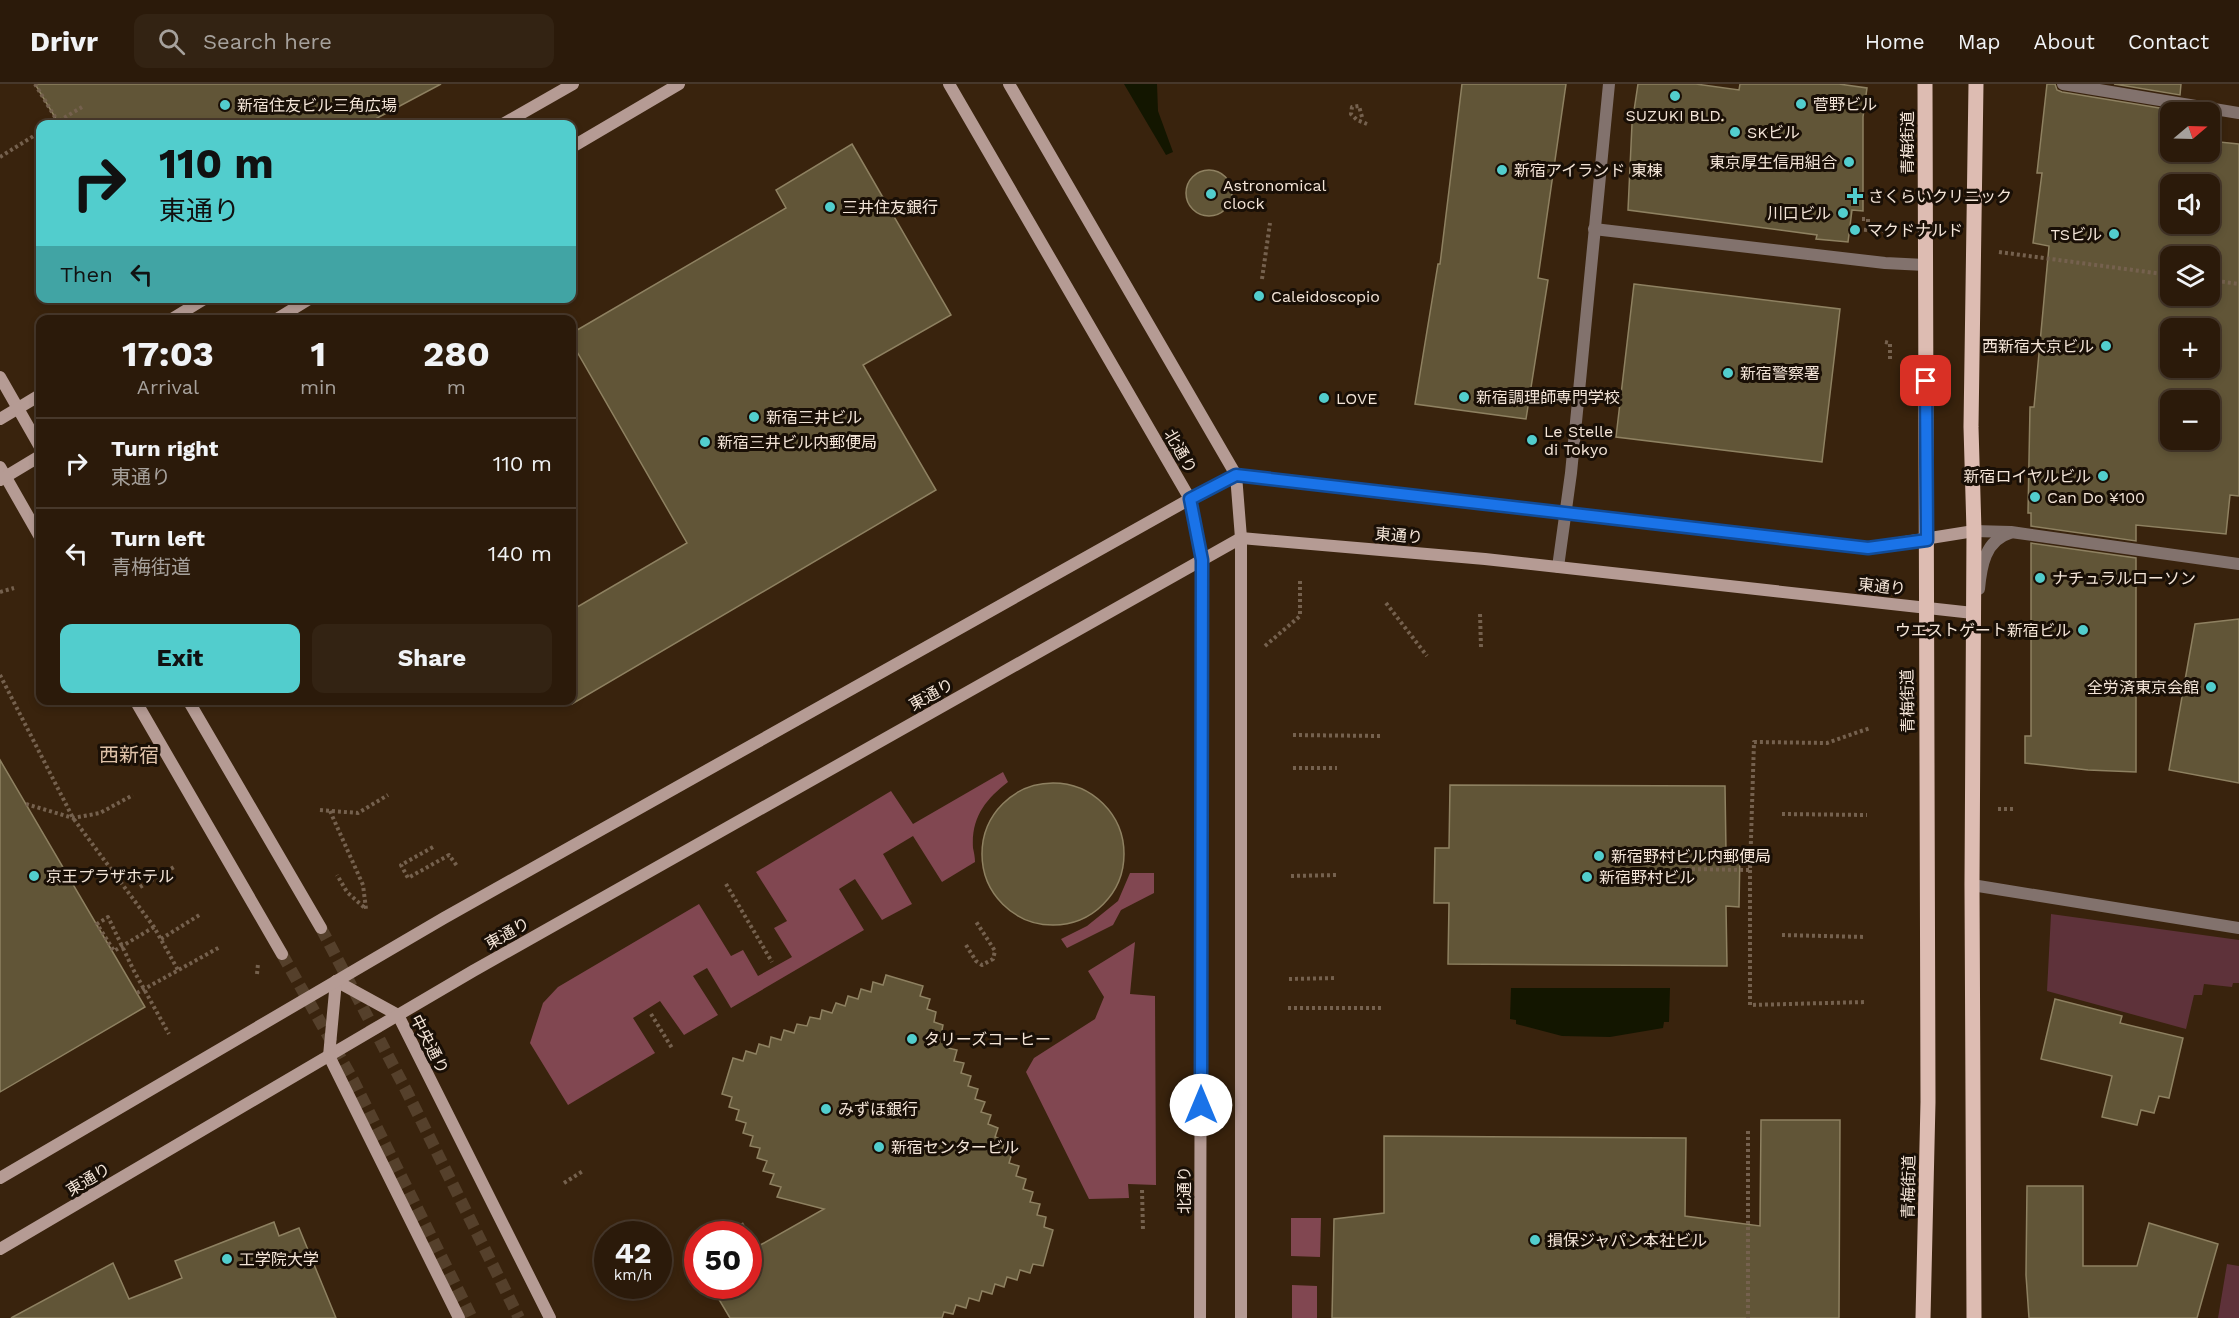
<!DOCTYPE html>
<html lang="en">
<head>
<meta charset="utf-8">
<style>
  :root { --surface:#2b1a0a; --page:#332313; --text:#f1f3f6; --muted:#a6a19c; --line:#47382b; --accent:#52cdcd }
  body { margin:0; font-family:"Work Sans","Noto Sans JP",sans-serif; background:var(--page); color:var(--text); height:100vh; display:flex; flex-direction:column; font-size:22px; white-space:nowrap }
  * { box-sizing:border-box; margin:0 }
  p { font-size:20px; color:var(--muted) }
  .icon { flex:none; width:33px; height:33px; fill:none; stroke:currentColor; stroke-width:2; stroke-linecap:round; stroke-linejoin:round }
  .map { position:relative; flex:1; overflow:hidden }
  .details { position:absolute; left:36px; top:231px; width:540px; height:390px; display:flex; flex-direction:column; background:var(--surface); border-radius:12px; box-shadow:0 3px 9px #0003,0 0 0 2px var(--line) }
  .details>* { flex:none }
  .top-card { position:absolute; left:36px; top:36px; width:540px; height:183px; border-radius:12px; box-shadow:0 3px 9px #0003,0 0 0 2px var(--line); background:#52cdcd; color:#111; overflow:hidden }
  .needle { width:39px; rotate:71deg }
  .controls { position:absolute; left:2160px; top:18px; display:grid; gap:12px }
  .controls a { display:grid; place-items:center; width:60px; height:60px; border-radius:12px; background:var(--surface); box-shadow:0 3px 9px #0003,0 0 0 2px var(--line); font-size:30px }
  .speed { position:absolute; left:594px; top:1137px; display:flex; gap:12px; font-size:30px; font-weight:700; text-align:center }
  .speed>* { display:grid; place-content:center; width:78px; height:78px; border-radius:50%; background:var(--surface); box-shadow:0 3px 9px #0003,0 0 0 2px var(--line); line-height:1 }
  .speed small { font-size:15px; font-weight:400 }
  .speed .limit { border:9px solid #d22; background:#fff; color:#111 }
  .pin { position:absolute; display:grid; place-items:center; width:51px; height:51px; color:#fff; margin:-26px; border-radius:12px; box-shadow:0 3px 9px #0006 }
  .me { position:absolute; width:66px; margin:-33px; rotate:0deg; stroke-linejoin:round; filter:drop-shadow(0 0 4px #0008) }
  .turn { display:flex; align-items:center; gap:21px; height:126px; padding:0 24px; font-size:27px }
  .turn .icon { width:78px; height:78px; stroke-width:2.5 }
  .turn b { display:block; font-size:42px; line-height:51px }
  .then { display:flex; align-items:center; height:57px; padding:0 24px; background:#0003; gap:12px; font-size:22px }
  .eta { display:flex; justify-content:space-evenly; align-items:center; height:102px; text-align:center }
  .eta b { font-size:36px; font-weight:700; line-height:42px }
  .button { display:flex; gap:12px; margin-top:auto; padding:12px 24px }
  .button a { flex:1; height:69px; border-radius:12px; background:var(--accent); color:#111; font-size:24px; font-weight:700; line-height:69px; text-align:center }
  .button a+a { background:var(--page); color:var(--text) }
  ul { padding:0; list-style:none }
  li { display:flex; align-items:center; gap:18px; height:90px; padding:0 24px; border-top:2px solid var(--line) }
  li div { flex:1 }
  li b { display:block; font-size:22px }
  li em { font-style:normal }
  header { display:flex; align-items:center; gap:36px; box-sizing:border-box; height:84px; padding:0 30px; background:var(--surface); border-bottom:2px solid var(--line) }
  header strong { font-size:28px }
  nav { display:flex; gap:33px; margin-inline-start:auto; font-size:21px }
  .search { width:420px; height:54px; background:var(--page); display:flex; align-items:center; gap:15px; box-sizing:border-box; padding:0 21px; border-radius:12px; color:var(--muted); font-size:22px }
  .map>svg:first-child { display:block }
  .green { fill:#5e323a }
  .forest { fill:#814751 }
  .water { fill:#131600 }
  .building { fill:#615537; stroke:#8e8161; stroke-width:1.5; fill-rule:evenodd }
  .lines { fill:none; stroke-linecap:round; stroke-linejoin:round }
  .secondary-tunnel { stroke:#55402b; stroke-width:12; stroke-dasharray:12 6; stroke-linecap:butt }
  .path { stroke:#75614e; stroke-width:4; stroke-dasharray:3 3; stroke-linecap:butt }
  .minor { stroke:#82726d; stroke-width:12 }
  .secondary { stroke:#b59b94; stroke-width:12 }
  .primary { stroke:#ddbcb2; stroke-width:15 }
  .secondary-bridge { stroke:#b59b94; stroke-width:12 }
  .route-casing { stroke:#114b97; stroke-width:15 }
  .route { stroke:#1a73e8; stroke-width:10 }
  .poi-dot { fill:#52cdcd; stroke:#190f06; stroke-width:2 }
  .labels { text-anchor:middle; stroke-width:6; stroke-linejoin:round; paint-order:stroke }
  .poi-label { font-size:16px; fill:#f4e5d8; stroke:#190f06; text-anchor:start }
  .street-label { font-size:16px; fill:#f4e5d8; stroke:#190f06 }
  .quarter-label { font-size:20px; fill:#dfc2a9; stroke:#190f06 }
</style>
</head>
<body>
<header>
<strong>Drivr</strong>
<div class="search"><svg class="icon" aria-label="search" viewBox="0 0 24 24"><circle cx="10" cy="10" r="6"/><path d="M15 15l6 6"/></svg>Search here</div>
<nav><a>Home</a><a>Map</a><a>About</a><a>Contact</a></nav>
</header>
<div class="map">
<svg width="2239" height="1234" viewBox="0 0 2239 1234">
  <rect width="100%" height="100%" fill="#39230d"/>
  <!-- green -->
  <g class="green">
    <path d="M 2051,830 L 2239,856 L 2239,899 L 2233,899 L 2232,903 L 2204,900 L 2202,911 L 2194,911 L 2186,945 L 2047,907 Z"/>
    <path d="M 2227,1180 L 2239,1182 L 2239,1234 L 2218,1234 Z"/>
  </g>
  <!-- forest -->
  <g class="forest">
    <path d="M 1003,688 L 1008,698 C 986,715 971,733 973,764 C 974,769 975,773 975,778 L 942,798 L 913,752 L 883,770 L 912,820 L 882,836 L 855,795 L 839,805 L 864,846 L 731,924 L 707,884 L 693,892 L 718,931 L 684,951 L 660,917 L 633,934 L 655,969 L 568,1021 L 530,959 L 543,919 L 558,903 L 699,820 L 731,872 L 743,866 L 758,892 L 792,873 L 774,844 L 787,837 L 756,788 L 891,707 L 913,740 Z"/>
    <path d="M 1130,789 L 1154,789 L 1154,809 L 1121,826 L 1113,841 L 1067,864 L 1061,855 L 1087,842 L 1118,817 Z"/>
    <path d="M 1135,858 L 1130,910 L 1155,912 L 1156,1101 L 1128,1100 L 1129,1114 L 1089,1115 L 1026,988 L 1034,974 L 1095,935 L 1104,913 L 1088,887 Z"/>
    <path d="M 1291,1134 L 1321,1134 L 1320,1173 L 1291,1172 Z"/>
    <path d="M 1292,1201 L 1317,1202 L 1317,1234 L 1292,1234 Z"/>
  </g>
  <!-- water -->
  <g class="water">
    <path d="M 1124,0 L 1157,0 L 1158,27 L 1173,68 L 1166,71 Z"/>
    <path d="M 1511,904 L 1670,904 L 1669,938 L 1664,938 L 1663,944 L 1610,953 L 1562,952 L 1516,940 L 1516,936 L 1510,935 Z"/>
  </g>
  <!-- building -->
  <g class="building">
    <path d="M 35,0 L 441,0 L 366,40 L 59,40 Z"/>
    <path d="M 1462,0 L 1566,0 L 1538,194 L 1548,196 L 1526,335 L 1415,320 L 1438,180 L 1440,180 Z"/>
    <path d="M 1638,0 L 1696,0 L 1739,6 L 1740,0 L 1839,0 L 1867,4 L 1863,33 L 1863,127 L 1852,126 L 1848,158 L 1816,155 L 1817,151 L 1628,126 L 1632,40 Z"/>
    <path d="M 2047,0 L 2055,0 L 2057,6 L 2062,8 L 2178,27 L 2170,28 L 2170,68 L 2210,68 L 2210,57 L 2239,60 L 2239,412 L 2230,411 L 2226,450 L 2136,441 L 2136,457 L 2031,442 L 2031,429 L 2028,429 L 2030,323 L 2034,323 L 2049,162 L 2033,159 L 2042,89 L 2037,89 ZM 2170,100 L 2210,100 L 2210,140 L 2170,140 ZM 2170,172 L 2210,172 L 2210,212 L 2170,212 ZM 2170,244 L 2210,244 L 2210,284 L 2170,284 ZM 2170,316 L 2210,316 L 2210,356 L 2170,356 Z"/>
    <path d="M 2114,0 L 2181,0 L 2180,11 Z"/>
    <path d="M 852,60 L 951,231 L 863,281 L 936,406 L 572,620 L 572,526 L 687,459 L 572,259 L 572,249 L 786,124 L 776,106 Z"/>
    <circle cx="1209" cy="109" r="23"/>
    <path d="M 1634,200 L 1840,225 L 1822,378 L 1616,353 Z"/>
    <path d="M 2031,459 L 2136,474 L 2136,688 L 2088,686 L 2025,679 L 2025,652 L 2031,652 Z"/>
    <path d="M 2239,535 L 2239,699 L 2169,686 L 2195,540 Z"/>
    <path d="M 0,676 L 145,923 L 0,1008 Z"/>
    <circle cx="1053" cy="770" r="71"/>
    <path d="M 1450,701 L 1725,702 L 1726,767 L 1740,767 L 1739,823 L 1726,822 L 1727,882 L 1448,880 L 1449,819 L 1434,819 L 1435,764 L 1449,764 Z"/>
    <path d="M 886,891 L 923,902 L 920,912 L 930,915 L 927,925 L 936,928 L 934,938 L 943,941 L 941,951 L 950,953 L 948,964 L 957,966 L 954,977 L 964,979 L 961,989 L 971,992 L 968,1002 L 978,1005 L 975,1015 L 985,1018 L 981,1028 L 991,1031 L 988,1040 L 998,1044 L 995,1053 L 1005,1056 L 1002,1066 L 1012,1069 L 1009,1079 L 1019,1082 L 1016,1092 L 1026,1095 L 1023,1105 L 1033,1108 L 1030,1118 L 1040,1120 L 1037,1131 L 1046,1133 L 1044,1143 L 1053,1146 L 1043,1182 L 1033,1180 L 1030,1189 L 1020,1186 L 1017,1196 L 1007,1193 L 1004,1203 L 995,1200 L 992,1210 L 982,1207 L 979,1217 L 969,1214 L 966,1224 L 956,1221 L 953,1230 L 944,1228 L 942,1234 L 730,1234 L 711,1202 L 748,1202 L 748,1168 L 824,1125 L 777,1113 L 781,1103 L 770,1100 L 774,1090 L 763,1087 L 767,1077 L 757,1074 L 760,1064 L 750,1062 L 753,1052 L 743,1049 L 746,1039 L 736,1036 L 739,1026 L 729,1023 L 732,1013 L 722,1010 L 733,974 L 743,977 L 746,967 L 756,970 L 759,960 L 769,963 L 771,953 L 781,956 L 784,946 L 794,949 L 797,940 L 807,942 L 810,933 L 820,935 L 822,926 L 832,929 L 836,919 L 845,922 L 848,912 L 858,915 L 861,905 L 871,908 L 873,898 L 883,901 Z"/>
    <path d="M 2055,915 L 2122,932 L 2120,939 L 2183,954 L 2169,1014 L 2159,1012 L 2154,1029 L 2141,1026 L 2137,1041 L 2102,1033 L 2112,992 L 2041,975 Z"/>
    <path d="M 1761,1036 L 1840,1036 L 1839,1234 L 1332,1234 L 1334,1135 L 1384,1129 L 1384,1052 L 1686,1054 L 1685,1132 L 1760,1142 Z"/>
    <path d="M 2027,1102 L 2083,1102 L 2083,1182 L 2137,1182 L 2149,1139 L 2218,1160 L 2197,1234 L 2029,1234 L 2026,1191 Z"/>
    <path d="M 274,1138 L 279,1152 L 299,1144 L 336,1234 L 11,1234 L 113,1179 L 129,1215 L 182,1194 L 175,1177 Z"/>
  </g>
  <g class="lines">
    <!-- secondary-tunnel -->
    <g class="secondary-tunnel">
      <path d="M 321,844 L 406,1006 L 519,1234"/>
      <path d="M 282,870 L 353,996 L 472,1234"/>
    </g>
    <!-- path -->
    <g class="path">
      <path d="M 35,0 L 58,38"/>
      <path d="M 1362,33 L 1359,22 L 1352,23 L 1351,30 L 1357,36 L 1367,40"/>
      <path d="M 54,40 L 82,23"/>
      <path d="M 0,73 L 40,48"/>
      <path d="M 1862,135 L 1868,135 L 1868,147"/>
      <path d="M 1852,145 L 1885,147"/>
      <path d="M 1999,168 L 2170,191"/>
      <path d="M 1262,195 L 1270,139"/>
      <path d="M 2210,196 L 2239,200"/>
      <path d="M 1885,258 L 1890,259 L 1890,275"/>
      <path d="M 0,508 L 14,504"/>
      <path d="M 1386,519 L 1427,572"/>
      <path d="M 1480,530 L 1481,563"/>
      <path d="M 1265,562 L 1300,532 L 1300,495"/>
      <path d="M 0,591 L 73,734 L 154,843 L 178,886"/>
      <path d="M 1293,651 L 1380,652"/>
      <path d="M 1293,684 L 1337,684"/>
      <path d="M 26,720 L 73,734 L 100,729 L 133,711"/>
      <path d="M 1998,725 L 2015,725"/>
      <path d="M 320,726 L 358,729 L 388,711"/>
      <path d="M 330,727 L 363,801 L 366,825 L 347,808 L 337,791"/>
      <path d="M 1782,730 L 1867,731"/>
      <path d="M 433,763 L 401,781 L 408,794 L 449,771 L 457,782"/>
      <path d="M 1686,785 L 1750,786 L 1754,658 L 1827,659 L 1870,644"/>
      <path d="M 1750,786 L 1750,921 L 1866,918"/>
      <path d="M 1291,792 L 1337,791"/>
      <path d="M 726,800 L 772,878"/>
      <path d="M 140,803 L 174,783"/>
      <path d="M 154,843 L 114,867 L 97,840 L 108,833 L 134,887 L 169,950"/>
      <path d="M 1782,851 L 1866,853"/>
      <path d="M 161,855 L 201,830"/>
      <path d="M 966,861 L 976,877 L 982,881 L 993,875 L 995,867 L 975,836"/>
      <path d="M 257,890 L 258,880"/>
      <path d="M 1289,895 L 1337,894"/>
      <path d="M 137,909 L 220,863"/>
      <path d="M 1288,924 L 1381,924"/>
      <path d="M 651,930 L 672,964"/>
      <path d="M 1748,1047 L 1748,1234"/>
      <path d="M 564,1099 L 583,1087"/>
      <path d="M 1142,1106 L 1143,1146"/>
      <path d="M 703,1150 L 723,1137"/>
      <path d="M 726,1150 L 744,1140"/>
    </g>
    <!-- minor -->
    <g class="minor">
      <path d="M 2063,0 L 2239,29"/>
      <path d="M 1594,145 L 1885,179 L 1925,181"/>
      <path d="M 1974,447 L 2011,448 L 2239,480"/>
      <path d="M 1558,483 L 1571,389 L 1609,0"/>
      <path d="M 1979,505 C 1981,483 1985,456 2010,449"/>
      <path d="M 1972,801 L 2239,844"/>
    </g>
    <!-- secondary -->
    <g class="secondary">
      <path d="M 949,0 L 1190,415 L 1202,476 L 1200,1234"/>
      <path d="M 1009,0 L 1236,391 L 1241,454 L 1241,1234"/>
      <path d="M 503,40 L 573,0"/>
      <path d="M 572,63 L 679,0"/>
      <path d="M 170,236 L 206,214"/>
      <path d="M 275,236 L 311,214"/>
      <path d="M 0,293 L 40,363"/>
      <path d="M 0,383 L 40,453"/>
      <path d="M 135,616 L 282,870"/>
      <path d="M 188,616 L 321,844"/>
      <path d="M 336,897 L 398,931 L 550,1234"/>
      <path d="M 336,897 L 329,972 L 459,1234"/>
      <path d="M 0,1094 L 444,834 L 1190,415 L 1236,391 L 1868,464 L 1974,447"/>
      <path d="M 0,1165 L 473,887 L 1241,454 L 1485,475 L 1973,529"/>
    </g>
    <!-- primary -->
    <g class="primary">
      <path d="M 1923,1234 L 1928,1018 L 1925,0"/>
      <path d="M 1974,1234 L 1972,801 L 1974,447 L 1971,343 L 1976,0"/>
    </g>
    <!-- secondary-bridge -->
    <g class="secondary-bridge">
      <path d="M 0,335 L 40,311"/>
      <path d="M 0,396 L 40,372"/>
    </g>
  </g>
  <g class="lines">
    <!-- route casing -->
    <g class="route-casing">
      <path id="route" d="M 1201,1021 L 1202,476 L 1190,415 L 1236,391 L 1868,464 L 1927,456 L 1926,297"/>
    </g>
    <!-- route -->
    <use href="#route" class="route"/>
  </g>
  <!-- markers -->
  <g class="poi-dot">
    <circle cx="1675" cy="12" r="6"/>
    <circle cx="1801" cy="20" r="6"/>
    <circle cx="225" cy="21" r="6"/>
    <circle cx="1735" cy="48" r="6"/>
    <circle cx="1849" cy="78" r="6"/>
    <circle cx="1502" cy="86" r="6"/>
    <circle cx="1211" cy="110" r="6"/>
    <path d="M1852 103h6v6h6v6h-6v6h-6v-6h-6v-6h6z"/>
    <circle cx="830" cy="123" r="6"/>
    <circle cx="1843" cy="129" r="6"/>
    <circle cx="1855" cy="146" r="6"/>
    <circle cx="2114" cy="150" r="6"/>
    <circle cx="1259" cy="212" r="6"/>
    <circle cx="2106" cy="262" r="6"/>
    <circle cx="1728" cy="289" r="6"/>
    <circle cx="1464" cy="313" r="6"/>
    <circle cx="1324" cy="314" r="6"/>
    <circle cx="754" cy="333" r="6"/>
    <circle cx="1532" cy="356" r="6"/>
    <circle cx="705" cy="358" r="6"/>
    <circle cx="2103" cy="392" r="6"/>
    <circle cx="2035" cy="413" r="6"/>
    <circle cx="2040" cy="494" r="6"/>
    <circle cx="2083" cy="546" r="6"/>
    <circle cx="2211" cy="603" r="6"/>
    <circle cx="1599" cy="772" r="6"/>
    <circle cx="34" cy="792" r="6"/>
    <circle cx="1587" cy="793" r="6"/>
    <circle cx="912" cy="955" r="6"/>
    <circle cx="826" cy="1025" r="6"/>
    <circle cx="879" cy="1063" r="6"/>
    <circle cx="1535" cy="1156" r="6"/>
    <circle cx="227" cy="1175" r="6"/>
  </g>
  <g class="labels">
    <!-- poi labels -->
    <g class="poi-label">
      <text x="1813" y="26">菅野ビル</text>
      <text x="237" y="27">新宿住友ビル三角広場</text>
      <text x="1675" y="37" text-anchor="middle">SUZUKI BLD.</text>
      <text x="1747" y="54">SKビル</text>
      <text x="1837" y="84" text-anchor="end">東京厚生信用組合</text>
      <text x="1514" y="92">新宿アイランド 東棟</text>
      <text x="1223" y="107">Astronomical<tspan x="1223" dy="18">clock</tspan></text>
      <text x="1868" y="118">さくらいクリニック</text>
      <text x="842" y="129">三井住友銀行</text>
      <text x="1831" y="135" text-anchor="end">川口ビル</text>
      <text x="1867" y="152">マクドナルド</text>
      <text x="2102" y="156" text-anchor="end">TSビル</text>
      <text x="1271" y="218">Caleidoscopio</text>
      <text x="2094" y="268" text-anchor="end">西新宿大京ビル</text>
      <text x="1740" y="295">新宿警察署</text>
      <text x="1476" y="319">新宿調理師専門学校</text>
      <text x="1336" y="320">LOVE</text>
      <text x="766" y="339">新宿三井ビル</text>
      <text x="1544" y="353">Le Stelle<tspan x="1544" dy="18">di Tokyo</tspan></text>
      <text x="717" y="364">新宿三井ビル内郵便局</text>
      <text x="2091" y="398" text-anchor="end">新宿ロイヤルビル</text>
      <text x="2047" y="419">Can Do ¥100</text>
      <text x="2052" y="500">ナチュラルローソン</text>
      <text x="2071" y="552" text-anchor="end">ウエストゲート新宿ビル</text>
      <text x="2199" y="609" text-anchor="end">全労済東京会館</text>
      <text x="1611" y="778">新宿野村ビル内郵便局</text>
      <text x="46" y="798">京王プラザホテル</text>
      <text x="1599" y="799">新宿野村ビル</text>
      <text x="924" y="961">タリーズコーヒー</text>
      <text x="838" y="1031">みずほ銀行</text>
      <text x="891" y="1069">新宿センタービル</text>
      <text x="1547" y="1162">損保ジャパン本社ビル</text>
      <text x="239" y="1181">工学院大学</text>
    </g>
    <!-- street labels -->
    <g class="street-label">
      <text transform="translate(1907 59) rotate(-90)" y="6">青梅街道</text>
      <text transform="translate(1181 367) rotate(60)" y="6">北通り</text>
      <text transform="translate(1399 451) rotate(5)" y="6">東通り</text>
      <text transform="translate(1882 502) rotate(6)" y="6">東通り</text>
      <text transform="translate(931 610) rotate(-29)" y="6">東通り</text>
      <text transform="translate(1907 617) rotate(-91)" y="6">青梅街道</text>
      <text transform="translate(507 849) rotate(-29)" y="6">東通り</text>
      <text transform="translate(430 960) rotate(63)" y="6">中央通り</text>
      <text transform="translate(88 1095) rotate(-31)" y="6">東通り</text>
      <text transform="translate(1908 1103) rotate(-89)" y="6">青梅街道</text>
      <text transform="translate(1184 1106) rotate(-90)" y="6">北通り</text>
    </g>
    <!-- quarter labels -->
    <g class="quarter-label">
      <text x="129" y="678">西新宿</text>
    </g>
  </g>
</svg>
<div class="controls">
<a><svg class="needle" viewBox="-14 -14 28 28"><path d="M0-13l5 13h-10z" fill="#e53935"/><path d="M0 13l5-13h-10z" fill="#a6a19c"/></svg></a>
<a><svg class="icon" aria-label="sound" viewBox="0 0 24 24"><path d="M4 9h4l5-4v14l-5-4H4zM17 9q2 3 0 6"/></svg></a>
<a><svg class="icon" aria-label="layers" viewBox="0 0 24 24"><path d="M12 4l9 5-9 5-9-5zM3 14l9 5 9-5"/></svg></a>
<a>+</a>
<a>−</a>
</div>
<div class="speed"><div>42<small>km/h</small></div><div class="limit">50</div></div>
<div class="pin" style="left:1926px;top:297px;background:#d93025"><svg class="icon" aria-label="arrive" viewBox="0 0 24 24"><path d="M6 21V4h12l-3 4 3 4H6"/></svg></div>
<svg class="me" style="left:1201px;top:1021px" viewBox="-20 -20 40 40"><circle r="19" fill="#fff"/><path d="M0-13L10 11 0 6-10 11z" fill="#1a73e8"/></svg>
<div class="top-card">
<div class="turn"><svg class="icon" aria-label="right" viewBox="0 0 24 24"><path d="M7 20v-9h11M14 6l5 5-5 5"/></svg><div><b>110 m</b>東通り</div></div>
<div class="then">Then<svg class="icon" aria-label="left" viewBox="0 0 24 24"><path d="M17 20v-9H6M10 6l-5 5 5 5"/></svg></div>
</div>
<section class="details">
<div class="eta">
<div><b>17:03</b><p>Arrival</p></div>
<div><b>1</b><p>min</p></div>
<div><b>280</b><p>m</p></div>
</div>
<ul>
<li><svg class="icon" aria-label="right" viewBox="0 0 24 24"><path d="M7 20v-9h11M14 6l5 5-5 5"/></svg><div><b>Turn right</b><p>東通り</p></div><em>110 m</em></li>
<li><svg class="icon" aria-label="left" viewBox="0 0 24 24"><path d="M17 20v-9H6M10 6l-5 5 5 5"/></svg><div><b>Turn left</b><p>青梅街道</p></div><em>140 m</em></li>
</ul>
<div class="button"><a>Exit</a><a>Share</a></div>
</section>
</div>
</body>
</html>
